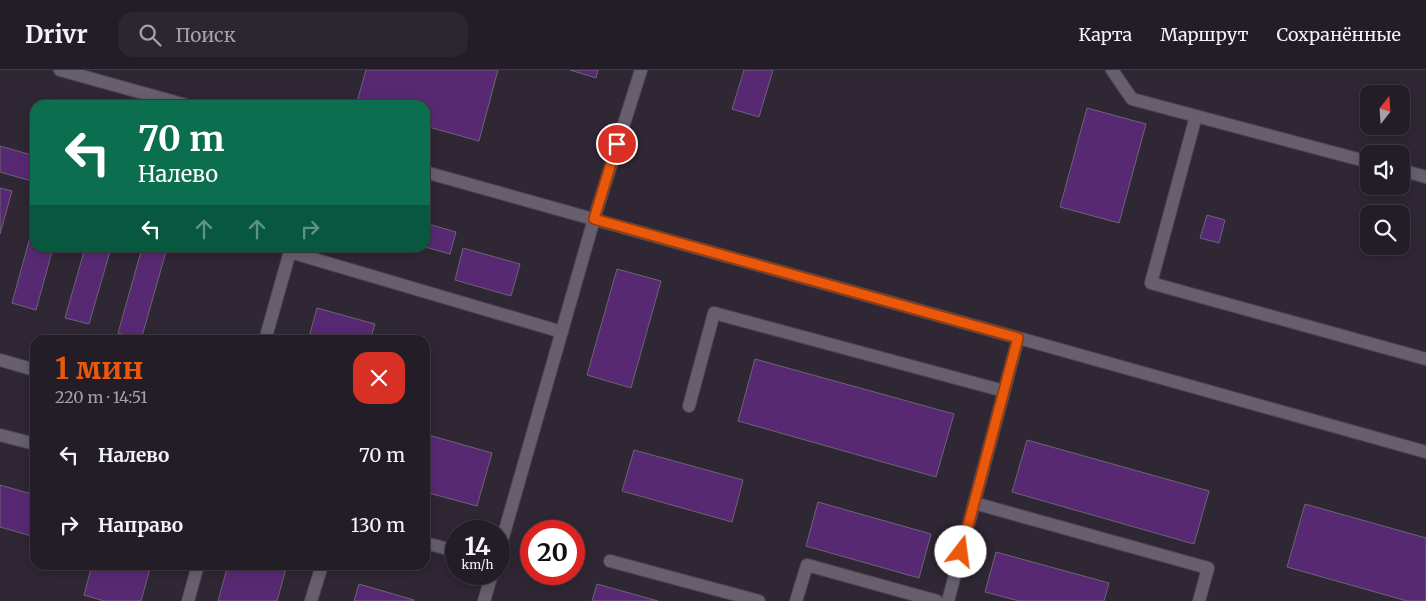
<!DOCTYPE html>
<html lang="ru">
<head>
<meta charset="utf-8">
<style>
  :root { --surface:#231d27; --page:#2b262f; --text:#f1f3f6; --muted:#a3a2a7; --line:#403b44; --accent:#ea580c }
  body { margin:0; font-family:Merriweather,serif; background:var(--page); color:var(--text); height:100vh; display:flex; flex-direction:column; font-size:19px; white-space:nowrap }
  * { box-sizing:border-box; margin:0 }
  p { font-size:16px; color:var(--muted) }
  .icon { flex:none; width:28px; height:28px; fill:none; stroke:currentColor; stroke-width:2; stroke-linecap:round; stroke-linejoin:round }
  .map { position:relative; flex:1; overflow:hidden }
  .panel { position:absolute; left:30px; top:265px; width:400px; height:235px; display:flex; flex-direction:column; background:var(--surface); border-radius:15px; box-shadow:0 2px 12px #0003,0 0 0 1px var(--line) }
  .panel>* { flex:none }
  .hud { position:absolute; left:30px; top:30px; width:400px; height:152px; border-radius:15px; box-shadow:0 2px 12px #0003,0 0 0 1px var(--line); background:#0b6e4f; color:#fff; overflow:hidden }
  .needle { width:32px; rotate:17deg }
  .tools { position:absolute; left:1360px; top:15px; display:grid; gap:10px }
  .tools a { display:grid; place-items:center; width:50px; height:50px; border-radius:10px; background:var(--surface); box-shadow:0 2px 12px #0003,0 0 0 1px var(--line); font-size:25px }
  .speed { position:absolute; left:445px; top:450px; display:flex; gap:10px; font-size:25px; font-weight:700; text-align:center }
  .speed>* { display:grid; place-content:center; width:65px; height:65px; border-radius:50%; background:var(--surface); box-shadow:0 2px 12px #0003,0 0 0 1px var(--line); line-height:1 }
  .speed small { font-size:12px; font-weight:400 }
  .speed .limit { border:8px solid #d22; background:#fff; color:#111 }
  .pin { position:absolute; display:grid; place-items:center; width:42px; height:42px; color:#fff; margin:-21px; border:2px solid #fff; border-radius:50%; box-shadow:0 1px 5px #0007 }
  .me { position:absolute; width:55px; margin:-28px; rotate:15deg; stroke-linejoin:round; filter:drop-shadow(0 0 4px #0008) }
  .turn { display:flex; align-items:center; gap:18px; height:105px; padding:0 25px; font-size:22px }
  .turn .icon { width:65px; height:65px; stroke-width:2.5 }
  .turn b { display:block; font-size:35px; line-height:42px }
  .lanes { display:flex; align-items:center; height:48px; padding:0 25px; background:#0003; justify-content:center; gap:25px; direction:ltr }
  .lanes .off { opacity:.35 }
  .round { display:grid; place-items:center; flex:none; width:52px; height:52px; border-radius:15px; background:var(--page) }
  .overview { display:flex; align-items:center; justify-content:space-between; height:85px; padding:0 25px }
  h1 { font-size:30px; font-weight:700; line-height:38px; color:var(--accent) }
  ul { padding:0; list-style:none }
  li { display:flex; align-items:center; gap:15px; height:70px; padding:0 25px }
  li div { flex:1 }
  li b { display:block; font-size:19px }
  li em { font-style:normal }
  header { display:flex; align-items:center; gap:30px; box-sizing:border-box; height:70px; padding:0 25px; background:var(--surface); border-bottom:1px solid var(--line) }
  header strong { font-size:24px }
  nav { display:flex; gap:28px; margin-inline-start:auto; font-size:18px }
  .search { width:350px; height:45px; background:var(--page); display:flex; align-items:center; gap:12px; box-sizing:border-box; padding:0 18px; border-radius:15px; color:var(--muted); font-size:19px }
  .map>svg:first-child { display:block }
  .building { fill:#582973; stroke:#6c6473 }
  .lines { fill:none; stroke-linecap:round; stroke-linejoin:round }
  .service-casing { stroke:#4b4550; stroke-width:14 }
  .service { stroke:#675f6d; stroke-width:12 }
  .route-casing { stroke:#983908; stroke-width:12 }
  .route { stroke:#ea580c; stroke-width:9 }
</style>
</head>
<body>
<header>
<strong>Drivr</strong>
<div class="search"><svg class="icon" aria-label="search" viewBox="0 0 24 24"><circle cx="10" cy="10" r="6"/><path d="M15 15l6 6"/></svg>Поиск</div>
<nav><a>Карта</a><a>Маршрут</a><a>Сохранённые</a></nav>
</header>
<div class="map">
<svg width="1426" height="531" viewBox="0 0 1426 531">
  <rect width="100%" height="100%" fill="#2f2734"/>
  <!-- building -->
  <g class="building">
    <path d="M 366,0 L 498,0 L 479,71 L 425,56 L 425,35 L 356,35 Z"/>
    <path d="M 570,0 L 598,0 L 596,8 Z"/>
    <path d="M 744,0 L 773,0 L 759,47 L 732,39 Z"/>
    <path d="M 1087,38 L 1146,54 L 1119,153 L 1060,137 Z"/>
    <path d="M 0,76 L 35,86 L 35,112 L 0,102 Z"/>
    <path d="M 0,118 L 12,121 L 0,164 Z"/>
    <path d="M 1207,145 L 1225,150 L 1219,173 L 1200,168 Z"/>
    <path d="M 35,149 L 35,178 L 53,178 L 36,240 L 12,233 Z"/>
    <path d="M 425,153 L 456,162 L 450,184 L 425,177 Z"/>
    <path d="M 85,178 L 111,178 L 89,254 L 65,248 Z"/>
    <path d="M 142,178 L 167,178 L 141,270 L 118,263 Z"/>
    <path d="M 463,178 L 520,194 L 511,226 L 455,210 Z"/>
    <path d="M 617,199 L 661,211 L 631,318 L 587,305 Z"/>
    <path d="M 317,238 L 375,254 L 370,270 L 320,270 L 309,267 Z"/>
    <path d="M 755,289 L 954,344 L 936,407 L 738,351 Z"/>
    <path d="M 425,364 L 492,383 L 477,436 L 425,422 Z"/>
    <path d="M 1027,370 L 1209,421 L 1194,474 L 1012,422 Z"/>
    <path d="M 634,380 L 743,410 L 732,452 L 622,421 Z"/>
    <path d="M 0,415 L 35,425 L 35,467 L 0,457 Z"/>
    <path d="M 818,432 L 931,464 L 919,508 L 806,476 Z"/>
    <path d="M 1305,434 L 1426,468 L 1426,531 L 1407,531 L 1287,497 Z"/>
    <path d="M 996,482 L 1109,513 L 1104,531 L 1019,531 L 985,522 Z"/>
    <path d="M 92,495 L 151,495 L 141,531 L 104,531 L 84,525 Z"/>
    <path d="M 228,495 L 287,495 L 277,531 L 218,531 Z"/>
    <path d="M 359,514 L 414,530 L 414,531 L 354,531 Z"/>
    <path d="M 597,514 L 658,531 L 592,531 Z"/>
  </g>
  <g class="lines">
    <!-- service casing -->
    <g class="service-casing">
      <g id="service">
        <path d="M 60,0 L 186,35"/>
        <path d="M 1112,0 L 1132,29 L 1369,92"/>
        <path d="M 1196,46 L 1151,213 L 1426,289"/>
        <path d="M 1401,100 L 1426,107"/>
        <path d="M 425,102 L 1426,382"/>
        <path d="M 290,182 L 562,262"/>
        <path d="M 265,270 L 291,178"/>
        <path d="M 0,290 L 35,300"/>
        <path d="M 689,336 L 714,243 L 1004,321"/>
        <path d="M 0,365 L 35,374"/>
        <path d="M 974,433 L 1208,498 L 1199,531"/>
        <path d="M 425,473 L 456,481"/>
        <path d="M 499,481 L 594,149 L 641,0"/>
        <path d="M 610,491 L 759,531"/>
        <path d="M 188,531 L 198,495"/>
        <path d="M 311,531 L 322,495"/>
        <path d="M 484,531 L 492,504"/>
        <path d="M 796,531 L 807,495 L 937,531"/>
        <path d="M 948,531 L 1018,269"/>
      </g>
    </g>
    <!-- service -->
    <use href="#service" class="service"/>
  </g>
  <g class="lines">
    <!-- route casing -->
    <g class="route-casing">
      <path id="route" d="M 617,74 L 594,149 L 1018,268 L 961,482"/>
    </g>
    <!-- route -->
    <use href="#route" class="route"/>
  </g>
</svg>
<div class="tools">
<a><svg class="needle" viewBox="-14 -14 28 28"><path d="M0-13l5 13h-10z" fill="#e53935"/><path d="M0 13l5-13h-10z" fill="#a3a2a7"/></svg></a>
<a><svg class="icon" aria-label="sound" viewBox="0 0 24 24"><path d="M4 9h4l5-4v14l-5-4H4zM17 9q2 3 0 6"/></svg></a>
<a><svg class="icon" aria-label="search" viewBox="0 0 24 24"><circle cx="10" cy="10" r="6"/><path d="M15 15l6 6"/></svg></a>
</div>
<div class="speed"><div>14<small>km/h</small></div><div class="limit">20</div></div>
<div class="pin" style="left:617px;top:74px;background:#d93025"><svg class="icon" aria-label="arrive" viewBox="0 0 24 24"><path d="M6 21V4h12l-3 4 3 4H6"/></svg></div>
<svg class="me" style="left:961px;top:482px" viewBox="-20 -20 40 40"><circle r="19" fill="#fff"/><path d="M0-13L10 11 0 6-10 11z" fill="#ea580c"/></svg>
<div class="hud">
<div class="turn"><svg class="icon" aria-label="left" viewBox="0 0 24 24"><path d="M17 20v-9H6M10 6l-5 5 5 5"/></svg><div><b>70 m</b>Налево</div></div>
<div class="lanes"><svg class="icon" aria-label="left" viewBox="0 0 24 24"><path d="M17 20v-9H6M10 6l-5 5 5 5"/></svg><svg class="icon off" aria-label="ahead" viewBox="0 0 24 24"><path d="M12 20V5M6 11l6-6 6 6"/></svg><svg class="icon off" aria-label="ahead" viewBox="0 0 24 24"><path d="M12 20V5M6 11l6-6 6 6"/></svg><svg class="icon off" aria-label="right" viewBox="0 0 24 24"><path d="M7 20v-9h11M14 6l5 5-5 5"/></svg></div>
</div>
<section class="panel">
<div class="overview"><div><h1>1 мин</h1><p>220 m · 14:51</p></div><a class="round" style="background:#d93025;color:#fff"><svg class="icon" aria-label="close" viewBox="0 0 24 24"><path d="M6 6l12 12M18 6L6 18"/></svg></a></div>
<ul>
<li><svg class="icon" aria-label="left" viewBox="0 0 24 24"><path d="M17 20v-9H6M10 6l-5 5 5 5"/></svg><div><b>Налево</b></div><em>70 m</em></li>
<li><svg class="icon" aria-label="right" viewBox="0 0 24 24"><path d="M7 20v-9h11M14 6l5 5-5 5"/></svg><div><b>Направо</b></div><em>130 m</em></li>
</ul>
</section>
</div>
</body>
</html>
